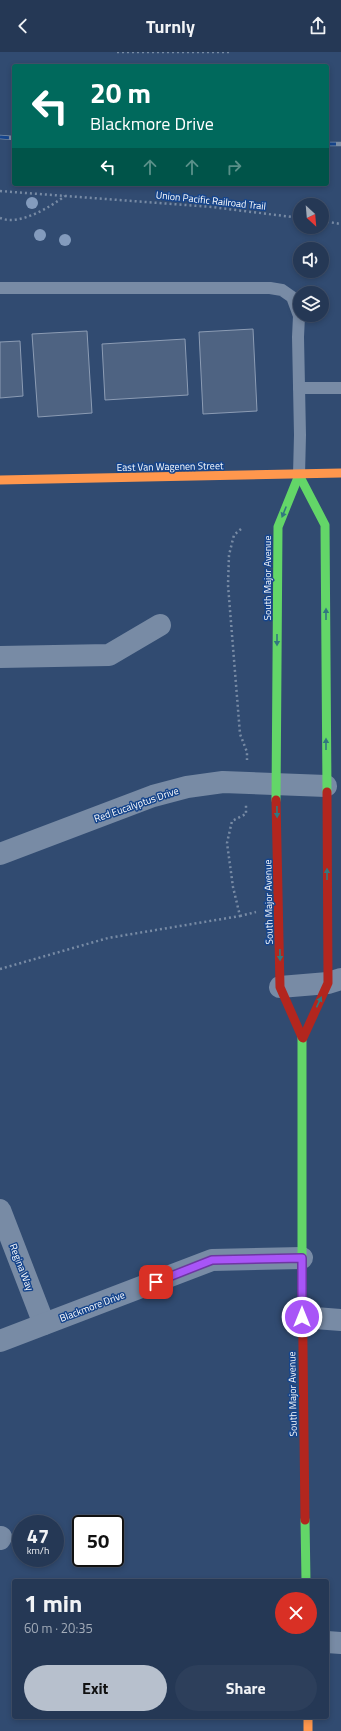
<!DOCTYPE html>
<html lang="en">
<head>
<meta charset="utf-8">
<style>
  :root { --surface:#253855; --page:#2d3f5b; --text:#f1f3f6; --muted:#a3acb9; --line:#42526c; --accent:#b7c0cd }
  body { margin:0; font-family:"Titillium Web",sans-serif; background:var(--page); color:var(--text); height:100vh; display:flex; flex-direction:column; font-size:15px; white-space:nowrap }
  * { box-sizing:border-box; margin:0 }
  p { font-size:13px; color:var(--muted) }
  .icon { flex:none; width:22px; height:22px; fill:none; stroke:currentColor; stroke-width:2; stroke-linecap:round; stroke-linejoin:round }
  .map { position:relative; flex:1; overflow:hidden }
  .side { position:absolute; left:12px; top:1527px; width:317px; height:140px; display:flex; flex-direction:column; background:var(--surface); border-radius:4px; box-shadow:0 2px 6px #0003,0 0 0 1px var(--line) }
  .side>* { flex:none }
  .guide { position:absolute; left:12px; top:12px; width:317px; height:122px; border-radius:4px; box-shadow:0 2px 6px #0003,0 0 0 1px var(--line); background:#00695c; color:#fff; overflow:hidden }
  .needle { width:26px; rotate:154deg }
  .tools { position:absolute; left:293px; top:146px; display:grid; gap:8px }
  .tools a { display:grid; place-items:center; width:36px; height:36px; border-radius:50%; background:var(--surface); box-shadow:0 2px 6px #0003,0 0 0 1px var(--line); font-size:20px }
  .speed { position:absolute; left:12px; top:1463px; display:flex; gap:8px; font-size:20px; font-weight:700; text-align:center }
  .speed>* { display:grid; place-content:center; width:52px; height:52px; border-radius:50%; background:var(--surface); box-shadow:0 2px 6px #0003,0 0 0 1px var(--line); line-height:1 }
  .speed small { font-size:10px; font-weight:400 }
  .speed .limit { border:2px solid #111; border-radius:6px; background:#fff; color:#111 }
  .pin { position:absolute; display:grid; place-items:center; width:34px; height:34px; color:#fff; margin:-17px; border-radius:8px; box-shadow:0 2px 6px #0006 }
  .me { position:absolute; width:44px; margin:-22px; rotate:0deg; stroke-linejoin:round; filter:drop-shadow(0 0 3px #0008) }
  .turn { display:flex; align-items:center; gap:14px; height:84px; padding:0 12px; font-size:18px }
  .turn .icon { width:52px; height:52px; stroke-width:2.5 }
  .turn b { display:block; font-size:28px; line-height:34px }
  .lanes { display:flex; align-items:center; height:38px; padding:0 12px; background:#0003; justify-content:center; gap:20px; direction:ltr }
  .lanes .off { opacity:.35 }
  .round { display:grid; place-items:center; flex:none; width:42px; height:42px; border-radius:21px; background:var(--page) }
  .headline { display:flex; align-items:center; justify-content:space-between; height:68px; padding:0 12px }
  h1 { font-size:24px; font-weight:700; line-height:30px }
  .action { display:flex; gap:8px; margin-top:auto; padding:8px 12px }
  .action a { flex:1; height:46px; border-radius:24px; background:var(--accent); color:#111; font-size:16px; font-weight:700; line-height:46px; text-align:center }
  .action a+a { background:var(--page); color:var(--text) }
  header { display:flex; justify-content:space-between; align-items:center; height:52px; padding:0 12px; background:var(--surface); font-size:18px; font-weight:700 }
  .map>svg:first-child { display:block }
  .building { fill:#4e6382; stroke:#8c9cb4 }
  .lines { fill:none; stroke-linecap:round; stroke-linejoin:round }
  .path { stroke:#788ba5; stroke-width:2.5; stroke-dasharray:2 3; stroke-linecap:butt }
  .lane { stroke:#788ba5; stroke-width:12 }
  .street { stroke:#788ba5; stroke-width:22 }
  .fast { stroke:#63d668; stroke-width:9 }
  .slow { stroke:#ff974d; stroke-width:9 }
  .jam { stroke:#b3261e; stroke-width:9 }
  .rail-casing { stroke:#798ca4; stroke-width:4.5 }
  .rail { stroke:#16458c; stroke-width:3; stroke-dasharray:9; stroke-linecap:butt }
  .tree { fill:#839bbd }
  .oneway { fill:#31787f }
  .route-casing { stroke:#6d37a1; stroke-width:10 }
  .route { stroke:#a855f7; stroke-width:7 }
  .labels { text-anchor:middle; stroke-width:3; stroke-linejoin:round; paint-order:stroke }
  .street-label { font-size:10px; fill:#fff; stroke:#16458c }
</style>
</head>
<body>
<header><svg class="icon" aria-label="back" viewBox="0 0 24 24"><path d="M15 5l-7 7 7 7"/></svg>Turnly<svg class="icon" aria-label="share" viewBox="0 0 24 24"><path d="M12 15V3M7 8l5-5 5 5M5 13v7h14v-7"/></svg></header>
<div class="map">
<svg width="341" height="1679" viewBox="0 0 341 1679">
  <rect width="100%" height="100%" fill="#314b71"/>
  <!-- building -->
  <g class="building">
    <path d="M 253,277 L 257,359 L 203,362 L 199,280 Z"/>
    <path d="M 87,279 L 92,361 L 38,365 L 32,282 Z"/>
    <path d="M 185,287 L 188,343 L 105,348 L 102,292 Z"/>
    <path d="M 20,289 L 23,344 L 0,346 L 0,290 Z"/>
  </g>
  <g class="lines">
    <!-- path -->
    <g class="path">
      <path d="M 117,0 L 229,0"/>
      <path d="M 0,139 L 212,155 L 300,166"/>
      <path d="M 0,166 C 20,174 50,155 65,144"/>
      <path d="M 322,169 L 341,172"/>
      <path d="M 241,477 L 234,483 L 229,503 L 228,533 L 240,682 L 247,700 L 247,708"/>
      <path d="M 240,864 L 256,860"/>
      <path d="M 0,917 L 108,886 L 240,864 L 233,835 L 227,791 L 232,769 L 246,762 L 246,753"/>
    </g>
    <!-- lane -->
    <g class="lane">
      <path d="M 0,236 L 270,236 L 282,238 L 292,245 L 299,264 L 298,285 L 300,383 L 299,423"/>
      <path d="M 299,336 L 341,336"/>
    </g>
    <!-- street -->
    <g class="street">
      <path d="M 0,605 L 109,603 L 160,573"/>
      <path d="M 0,802 L 153,744 L 187,735 L 223,730 L 326,734"/>
      <path d="M 280,935 L 328,931 L 341,927"/>
      <path d="M 0,1158 L 44,1272"/>
      <path d="M 302,1265 L 341,1268"/>
      <path d="M 0,1289 L 212,1208 L 302,1206"/>
      <path d="M 0,1487 L 1,1485"/>
      <path d="M 327,1590 L 341,1591"/>
    </g>
    <!-- fast -->
    <g class="fast">
      <path d="M 299,423 L 325,473 L 327,740"/>
      <path d="M 276,748 L 278,475 L 299,423"/>
      <path d="M 302,1211 L 302,985"/>
      <path d="M 305,1468 L 306,1529"/>
    </g>
    <!-- slow -->
    <g class="slow">
      <path d="M 0,428 L 341,421"/>
      <path d="M 308,1665 L 308,1679"/>
    </g>
    <!-- jam -->
    <g class="jam">
      <path d="M 276,748 L 280,935 L 302,985"/>
      <path d="M 303,986 L 328,931 L 327,740"/>
      <path d="M 302,1211 L 305,1468"/>
    </g>
    <!-- rail casing -->
    <g class="rail-casing">
      <g id="rail">
        <path d="M 0,85 L 14,86"/>
        <path d="M 327,92 L 341,92"/>
      </g>
    </g>
    <!-- rail -->
    <use href="#rail" class="rail"/>
  </g>
  <!-- trees -->
  <g class="tree">
    <circle cx="32" cy="151" r="6"/>
    <circle cx="40" cy="183" r="6"/>
    <circle cx="65" cy="188" r="6"/>
  </g>
  <!-- one-way arrows -->
  <defs><path id="oneway-solid" d="M-6-.8H1V-3.2L6.5 0L1 3.2V.8H-6Z"/></defs>
  <g class="oneway">
    <use href="#oneway-solid" transform="translate(284 460) rotate(112)"/>
    <use href="#oneway-solid" transform="translate(326 562) rotate(-90)"/>
    <use href="#oneway-solid" transform="translate(277 588) rotate(90)"/>
    <use href="#oneway-solid" transform="translate(326 692) rotate(-90)"/>
    <use href="#oneway-solid" transform="translate(277 760) rotate(89)"/>
    <use href="#oneway-solid" transform="translate(327 822) rotate(-90)"/>
    <use href="#oneway-solid" transform="translate(280 903) rotate(89)"/>
    <use href="#oneway-solid" transform="translate(319 950) rotate(-65)"/>
  </g>
  <g class="lines">
    <!-- route casing -->
    <g class="route-casing">
      <path id="route" d="M 156,1230 L 212,1208 L 302,1206 L 302,1265"/>
    </g>
    <!-- route -->
    <use href="#route" class="route"/>
  </g>
  <g class="labels">
    <!-- street labels -->
    <g class="street-label">
      <text transform="translate(211 148) rotate(6)" y="4">Union Pacific Railroad Trail</text>
      <text transform="translate(170 414) rotate(-1)" y="4">East Van Wagenen Street</text>
      <text transform="translate(267 526) rotate(-90)" y="4">South Major Avenue</text>
      <text transform="translate(136 752) rotate(-19)" y="4">Red Eucalyptus Drive</text>
      <text transform="translate(268 850) rotate(-91)" y="4">South Major Avenue</text>
      <text transform="translate(22 1215) rotate(69)" y="4">Regina Way</text>
      <text transform="translate(92 1254) rotate(-21)" y="4">Blackmore Drive</text>
      <text transform="translate(292 1342) rotate(-91)" y="4">South Major Avenue</text>
    </g>
  </g>
</svg>
<div class="tools">
<a><svg class="needle" viewBox="-14 -14 28 28"><path d="M0-13l5 13h-10z" fill="#e53935"/><path d="M0 13l5-13h-10z" fill="#a3acb9"/></svg></a>
<a><svg class="icon" aria-label="sound" viewBox="0 0 24 24"><path d="M4 9h4l5-4v14l-5-4H4zM17 9q2 3 0 6"/></svg></a>
<a><svg class="icon" aria-label="layers" viewBox="0 0 24 24"><path d="M12 4l9 5-9 5-9-5zM3 14l9 5 9-5"/></svg></a>
</div>
<div class="speed"><div>47<small>km/h</small></div><div class="limit">50</div></div>
<div class="pin" style="left:156px;top:1230px;background:#d93025"><svg class="icon" aria-label="arrive" viewBox="0 0 24 24"><path d="M6 21V4h12l-3 4 3 4H6"/></svg></div>
<svg class="me" style="left:302px;top:1265px" viewBox="-20 -20 40 40"><circle r="17" fill="#a855f7" stroke="#fff" stroke-width="3"/><path d="M0-11L8 9 0 5-8 9z" fill="#fff"/></svg>
<div class="guide">
<div class="turn"><svg class="icon" aria-label="left" viewBox="0 0 24 24"><path d="M17 20v-9H6M10 6l-5 5 5 5"/></svg><div><b>20 m</b>Blackmore Drive</div></div>
<div class="lanes"><svg class="icon" aria-label="left" viewBox="0 0 24 24"><path d="M17 20v-9H6M10 6l-5 5 5 5"/></svg><svg class="icon off" aria-label="ahead" viewBox="0 0 24 24"><path d="M12 20V5M6 11l6-6 6 6"/></svg><svg class="icon off" aria-label="ahead" viewBox="0 0 24 24"><path d="M12 20V5M6 11l6-6 6 6"/></svg><svg class="icon off" aria-label="right" viewBox="0 0 24 24"><path d="M7 20v-9h11M14 6l5 5-5 5"/></svg></div>
</div>
<section class="side">
<div class="headline"><div><h1>1 min</h1><p>60 m · 20:35</p></div><a class="round" style="background:#d93025;color:#fff"><svg class="icon" aria-label="close" viewBox="0 0 24 24"><path d="M6 6l12 12M18 6L6 18"/></svg></a></div>
<div class="action"><a>Exit</a><a>Share</a></div>
</section>
</div>
</body>
</html>
